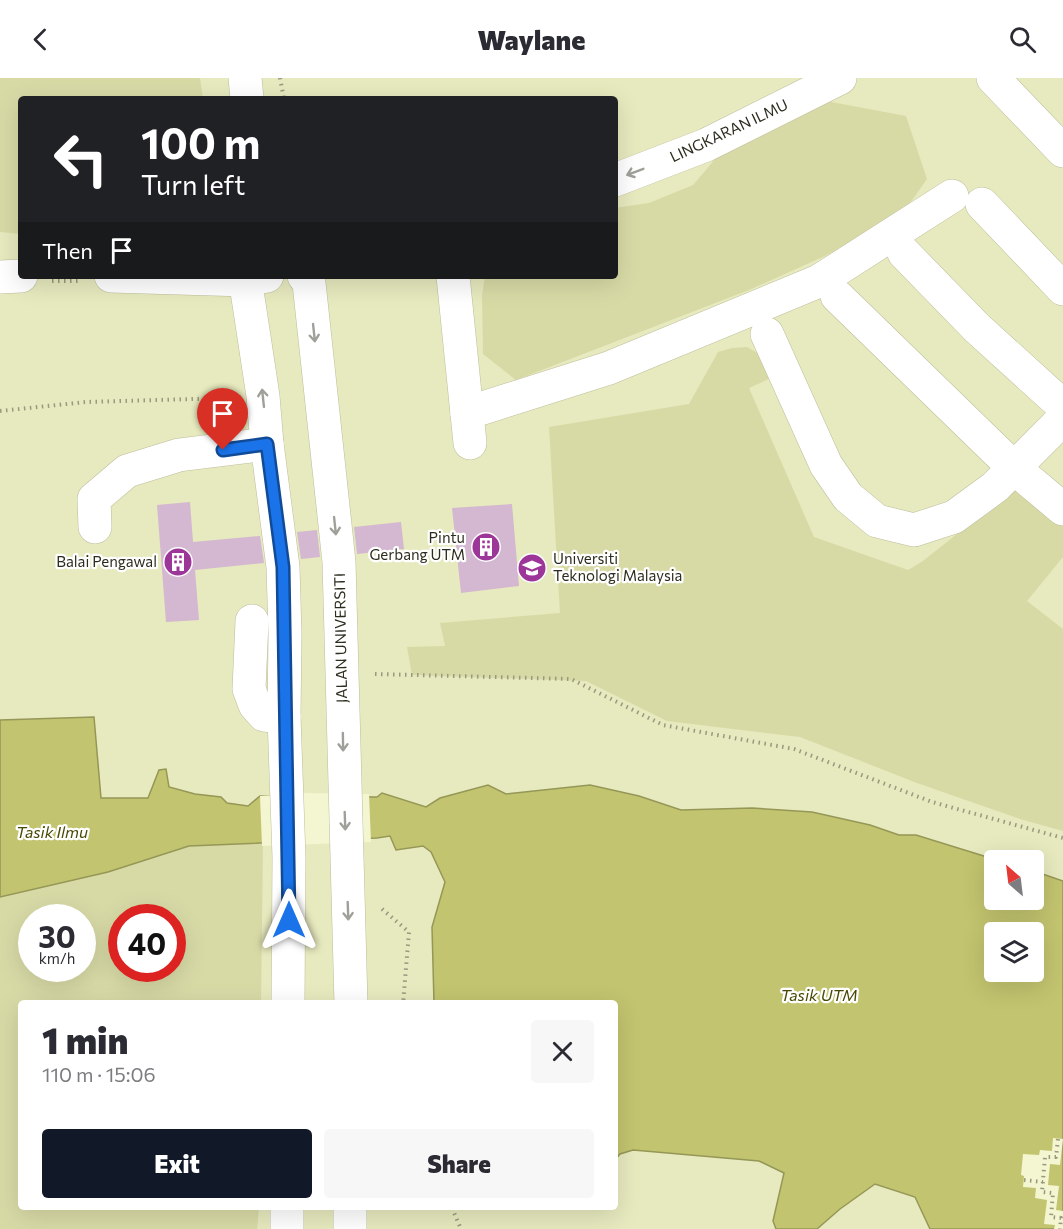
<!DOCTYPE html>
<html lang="en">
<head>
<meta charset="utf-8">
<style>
  :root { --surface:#fff; --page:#f7f7f7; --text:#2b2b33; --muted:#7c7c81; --accent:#111827 }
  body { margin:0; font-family:Commissioner,sans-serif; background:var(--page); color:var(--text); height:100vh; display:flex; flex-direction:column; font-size:22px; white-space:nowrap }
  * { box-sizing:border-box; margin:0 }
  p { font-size:20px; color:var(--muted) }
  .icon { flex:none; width:33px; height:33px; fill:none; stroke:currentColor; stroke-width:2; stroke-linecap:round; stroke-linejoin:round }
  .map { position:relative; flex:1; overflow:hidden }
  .details { position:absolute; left:18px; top:922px; width:600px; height:210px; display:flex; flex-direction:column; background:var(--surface); border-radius:6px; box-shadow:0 6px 24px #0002 }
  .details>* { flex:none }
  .top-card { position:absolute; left:18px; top:18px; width:600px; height:183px; border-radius:6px; box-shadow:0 6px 24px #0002; background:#202124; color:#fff; overflow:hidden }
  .needle { width:39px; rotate:332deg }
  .tools { position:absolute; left:984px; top:772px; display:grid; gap:12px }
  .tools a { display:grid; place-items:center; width:60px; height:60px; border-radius:6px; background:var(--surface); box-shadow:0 6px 24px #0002; font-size:30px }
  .speed { position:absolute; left:18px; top:826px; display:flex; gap:12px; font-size:30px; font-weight:700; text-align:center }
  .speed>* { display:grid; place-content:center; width:78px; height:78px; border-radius:50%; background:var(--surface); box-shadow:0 6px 24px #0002; line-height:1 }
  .speed small { font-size:15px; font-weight:400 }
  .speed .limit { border:9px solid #d22; background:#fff; color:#111 }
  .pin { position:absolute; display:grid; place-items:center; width:51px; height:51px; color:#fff; margin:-62px -26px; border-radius:50% 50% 50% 0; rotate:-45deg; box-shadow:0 0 6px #0007 }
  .pin .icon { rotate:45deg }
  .me { position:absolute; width:66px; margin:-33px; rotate:0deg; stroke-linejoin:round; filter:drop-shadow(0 0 4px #0008) }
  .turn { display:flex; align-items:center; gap:21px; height:126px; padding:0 24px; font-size:27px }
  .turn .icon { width:78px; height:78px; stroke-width:2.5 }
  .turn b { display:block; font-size:42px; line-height:51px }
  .then { display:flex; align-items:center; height:57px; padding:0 24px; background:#0003; gap:12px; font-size:22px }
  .round { display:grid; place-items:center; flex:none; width:63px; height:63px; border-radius:6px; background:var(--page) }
  .headline { display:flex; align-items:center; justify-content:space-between; height:102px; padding:0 24px }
  h1 { font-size:36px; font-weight:800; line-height:45px }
  .action { display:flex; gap:12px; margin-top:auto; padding:12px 24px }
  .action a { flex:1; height:69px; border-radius:6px; background:var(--accent); color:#fff; font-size:24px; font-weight:800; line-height:69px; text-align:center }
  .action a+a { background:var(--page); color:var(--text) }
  header { display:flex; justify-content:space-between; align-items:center; height:78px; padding:0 24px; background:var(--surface); font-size:27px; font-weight:800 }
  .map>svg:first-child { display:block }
  .built { fill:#e7e9be; fill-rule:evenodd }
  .green { fill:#d8daa6; fill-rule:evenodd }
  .water { fill:#c2c46f; stroke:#959757; stroke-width:1.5; fill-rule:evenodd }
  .pier { fill:#f4f6d1 }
  .building { fill:#d4b7d1 }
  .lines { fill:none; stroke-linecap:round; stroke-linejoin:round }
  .minor-casing { stroke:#bdbe9b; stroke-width:34 }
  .path { stroke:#98997f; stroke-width:4; stroke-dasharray:1.5 4.5; stroke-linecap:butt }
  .minor { stroke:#fff; stroke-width:33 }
  .oneway { stroke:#a0a09a }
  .route-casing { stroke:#114b97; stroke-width:15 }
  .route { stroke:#1a73e8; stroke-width:10 }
  .labels { text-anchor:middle; stroke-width:4.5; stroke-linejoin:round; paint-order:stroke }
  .street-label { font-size:15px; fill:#2d2d1f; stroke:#fff }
  .poi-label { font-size:15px; fill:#2d2d1f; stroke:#fff; text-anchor:end }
  .water-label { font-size:16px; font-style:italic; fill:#494905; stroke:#fff }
</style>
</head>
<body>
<header><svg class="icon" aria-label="back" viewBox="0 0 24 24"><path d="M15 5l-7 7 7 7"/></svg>Waylane<svg class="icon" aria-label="search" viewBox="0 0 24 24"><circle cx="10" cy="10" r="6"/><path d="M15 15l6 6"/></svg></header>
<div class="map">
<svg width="1063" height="1151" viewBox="0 0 1063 1151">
  <rect width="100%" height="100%" fill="#f4f6d1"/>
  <!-- built -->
  <path class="built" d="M 0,0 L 1063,0 L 1063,1151 L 0,1151 ZM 21,21 L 615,21 L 615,198 L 21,198 ZM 994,783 L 1034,783 L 1034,822 L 994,822 ZM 32,840 L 82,840 L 82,891 L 32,891 ZM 122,840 L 172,840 L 172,891 L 122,891 ZM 994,855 L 1034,855 L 1034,894 L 994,894 ZM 21,926 L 615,926 L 615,1130 L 21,1130 Z"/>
  <!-- green -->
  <g class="green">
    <path d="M 0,0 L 200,0 L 203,21 L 21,21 L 21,156 L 0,154 Z"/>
    <path d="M 826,23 L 906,38 L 927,101 L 903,135 L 825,178 L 749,212 L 516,302 L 483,276 L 482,218 L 485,198 L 615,198 L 615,130 L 649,125 L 693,107 L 716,80 Z"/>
    <path d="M 747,269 L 761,277 L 771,300 L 749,310 L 814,459 L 908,492 L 923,483 L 1016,409 L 1063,442 L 1063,479 L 1027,523 L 1063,551 L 1063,753 L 1020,741 L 917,705 L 800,659 L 667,643 L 586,603 L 412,597 L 407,569 L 445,568 L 440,545 L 560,535 L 549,349 L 689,326 L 718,274 L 732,270 Z"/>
    <path d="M 263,765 L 261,925 L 21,926 L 21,1130 L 259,1130 L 257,1151 L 0,1151 L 0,819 L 108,794 L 189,768 ZM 32,840 L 82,840 L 82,891 L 32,891 ZM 122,840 L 172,840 L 172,891 L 122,891 Z"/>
  </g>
  <!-- water -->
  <path class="water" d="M 94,639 L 101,720 L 148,720 L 159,692 L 166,691 L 169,709 L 195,716 L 221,719 L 227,725 L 248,728 L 260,718 L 377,719 L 382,715 L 426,729 L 440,720 L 488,707 L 506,716 L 590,707 L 639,718 L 681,732 L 752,730 L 812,734 L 870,747 L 899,757 L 916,757 L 1000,783 L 994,783 L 994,822 L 1034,822 L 1034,793 L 1063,803 L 1063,1151 L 930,1151 L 915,1119 L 875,1106 L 840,1131 L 817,1151 L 776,1151 L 773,1143 L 784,1095 L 759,1083 L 633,1072 L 620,1076 L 615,1082 L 615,926 L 434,925 L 432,849 L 445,804 L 431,774 L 423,768 L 396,772 L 390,758 L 377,760 L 189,768 L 108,794 L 0,819 L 0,642 ZM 994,855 L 1034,855 L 1034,894 L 994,894 Z"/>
  <!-- pier -->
  <g class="pier">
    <path d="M 308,715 L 369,716 L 371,764 L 262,768 L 260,718 Z"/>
    <path d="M 1053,1060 L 1063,1061 L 1060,1087 L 1050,1086 L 1048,1107 L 1059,1108 L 1056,1132 L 1063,1133 L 1063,1151 L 1054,1151 L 1055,1147 L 1044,1146 L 1047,1122 L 1035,1120 L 1036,1110 L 1023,1109 L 1024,1098 L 1021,1097 L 1023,1076 L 1039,1077 L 1040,1072 L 1052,1073 Z"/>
  </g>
  <!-- building -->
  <g class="building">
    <path d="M 190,424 L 193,464 L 260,458 L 264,485 L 195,492 L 199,542 L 166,544 L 157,427 Z"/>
    <path d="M 512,426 L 519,508 L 461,515 L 452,430 Z"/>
    <path d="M 401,444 L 404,471 L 357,476 L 354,449 Z"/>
    <path d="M 317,452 L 320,479 L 301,481 L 297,454 Z"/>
  </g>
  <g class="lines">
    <!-- minor casing -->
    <g class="minor-casing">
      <g id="minor">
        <path d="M 245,0 L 247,21"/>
        <path d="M 993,0 L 1063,73"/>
        <path d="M 615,102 L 706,67 L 840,0"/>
        <path d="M 982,126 L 1063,211"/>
        <path d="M 904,175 L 977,250 L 1063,328"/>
        <path d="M 111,198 L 246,202 L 267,198"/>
        <path d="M 247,198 L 247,213 L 263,318 L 267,366 L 283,489 L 285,556 L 284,639 L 289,779 L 288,926"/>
        <path d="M 304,198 L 309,205 L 339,484 L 351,926"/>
        <path d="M 453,198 L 470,365"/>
        <path d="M 0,199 L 21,198"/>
        <path d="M 837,218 L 1014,390 L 1063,431"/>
        <path d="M 767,256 L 826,387 L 848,419 L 877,443 L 914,452 L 954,439 L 995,409 L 1063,341"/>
        <path d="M 467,335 L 609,290 L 819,203 L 952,118"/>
        <path d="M 95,449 L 94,421 L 127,393 L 179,377 L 267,366"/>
        <path d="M 252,543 L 249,611 L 255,627 L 264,637 L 284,639"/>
        <path d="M 287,1151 L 287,1130"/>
        <path d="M 350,1151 L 350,1130"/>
      </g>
    </g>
    <!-- path -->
    <g class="path">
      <path d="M 280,0 L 284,21"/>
      <path d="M 52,203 L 81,203"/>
      <path d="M 0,333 L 86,324 L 230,320"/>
      <path d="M 375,596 L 571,601 L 663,647 L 794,671 L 932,724 L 1063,760"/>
      <path d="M 382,831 L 409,854 L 403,926"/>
      <path d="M 1058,1061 L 1056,1079 L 1045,1079 L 1042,1114 L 1053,1115 L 1051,1139 L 1061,1140 L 1060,1151"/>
      <path d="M 1024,1102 L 1043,1104"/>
      <path d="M 452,1130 L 461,1151"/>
    </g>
    <!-- minor -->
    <use href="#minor" class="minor"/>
  </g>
  <!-- one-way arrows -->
  <defs><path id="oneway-shaft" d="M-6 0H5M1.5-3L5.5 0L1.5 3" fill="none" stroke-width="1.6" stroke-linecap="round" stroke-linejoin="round" transform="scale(1.5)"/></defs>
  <g class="oneway">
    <use href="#oneway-shaft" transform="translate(635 94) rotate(159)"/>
    <use href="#oneway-shaft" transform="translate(314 255) rotate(84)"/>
    <use href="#oneway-shaft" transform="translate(263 320) rotate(-96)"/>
    <use href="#oneway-shaft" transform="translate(335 448) rotate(84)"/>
    <use href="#oneway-shaft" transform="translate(343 664) rotate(89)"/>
    <use href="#oneway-shaft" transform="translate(345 743) rotate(88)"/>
    <use href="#oneway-shaft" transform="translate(348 833) rotate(88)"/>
  </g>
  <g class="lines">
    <!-- route casing -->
    <g class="route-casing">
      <path id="route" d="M 223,372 L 267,366 L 283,489 L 289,842"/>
    </g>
    <!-- route -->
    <use href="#route" class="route"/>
  </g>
  <!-- icons -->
  <defs>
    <g id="building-disc" transform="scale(1.5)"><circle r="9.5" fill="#9d3699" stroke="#fff"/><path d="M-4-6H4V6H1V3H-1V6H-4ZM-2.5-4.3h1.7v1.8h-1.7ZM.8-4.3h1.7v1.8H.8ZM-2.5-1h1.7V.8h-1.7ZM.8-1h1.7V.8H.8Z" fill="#fff"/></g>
    <g id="university-disc" transform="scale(1.5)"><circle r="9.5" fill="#9d3699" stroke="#fff"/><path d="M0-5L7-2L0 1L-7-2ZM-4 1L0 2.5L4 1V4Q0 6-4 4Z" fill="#fff"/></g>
  </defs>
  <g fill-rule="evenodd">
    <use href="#building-disc" x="486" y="469"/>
    <use href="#building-disc" x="178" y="484"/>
    <use href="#university-disc" x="532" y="490"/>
  </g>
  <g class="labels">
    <!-- street labels -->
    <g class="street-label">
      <text transform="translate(729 53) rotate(-25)" y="5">LINGKARAN ILMU</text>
      <text transform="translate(341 560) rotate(-91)" y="5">JALAN UNIVERSITI</text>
    </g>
    <!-- poi labels -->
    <g class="poi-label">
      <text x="465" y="465">Pintu<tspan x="465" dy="17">Gerbang UTM</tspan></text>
      <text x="553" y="486" text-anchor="start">Universiti<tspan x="553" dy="17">Teknologi Malaysia</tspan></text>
      <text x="157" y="489">Balai Pengawal</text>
    </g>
    <!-- water labels -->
    <g class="water-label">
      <text x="52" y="760">Tasik Ilmu</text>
      <text x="819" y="923">Tasik UTM</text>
    </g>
  </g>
</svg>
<div class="tools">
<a><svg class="needle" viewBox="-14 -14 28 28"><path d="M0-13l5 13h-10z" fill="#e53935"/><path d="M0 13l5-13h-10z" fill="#7c7c81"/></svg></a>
<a><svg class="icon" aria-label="layers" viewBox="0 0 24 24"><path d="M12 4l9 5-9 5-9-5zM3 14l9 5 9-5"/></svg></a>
</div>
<div class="speed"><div>30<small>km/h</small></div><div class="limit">40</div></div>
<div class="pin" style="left:223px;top:372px;background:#d93025"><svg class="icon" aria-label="arrive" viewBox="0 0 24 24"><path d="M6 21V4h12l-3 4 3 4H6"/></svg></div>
<svg class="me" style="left:289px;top:842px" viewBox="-20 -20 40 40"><path d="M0-17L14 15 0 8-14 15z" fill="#1a73e8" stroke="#fff" stroke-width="4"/></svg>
<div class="top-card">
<div class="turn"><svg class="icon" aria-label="left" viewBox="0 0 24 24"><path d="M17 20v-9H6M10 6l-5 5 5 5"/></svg><div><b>100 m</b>Turn left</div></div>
<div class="then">Then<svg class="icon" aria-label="arrive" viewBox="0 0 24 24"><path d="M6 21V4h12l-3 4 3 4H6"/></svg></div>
</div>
<section class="details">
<div class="headline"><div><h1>1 min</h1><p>110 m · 15:06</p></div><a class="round"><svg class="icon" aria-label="close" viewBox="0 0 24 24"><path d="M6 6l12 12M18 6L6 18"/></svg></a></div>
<div class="action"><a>Exit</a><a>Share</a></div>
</section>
</div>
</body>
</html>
